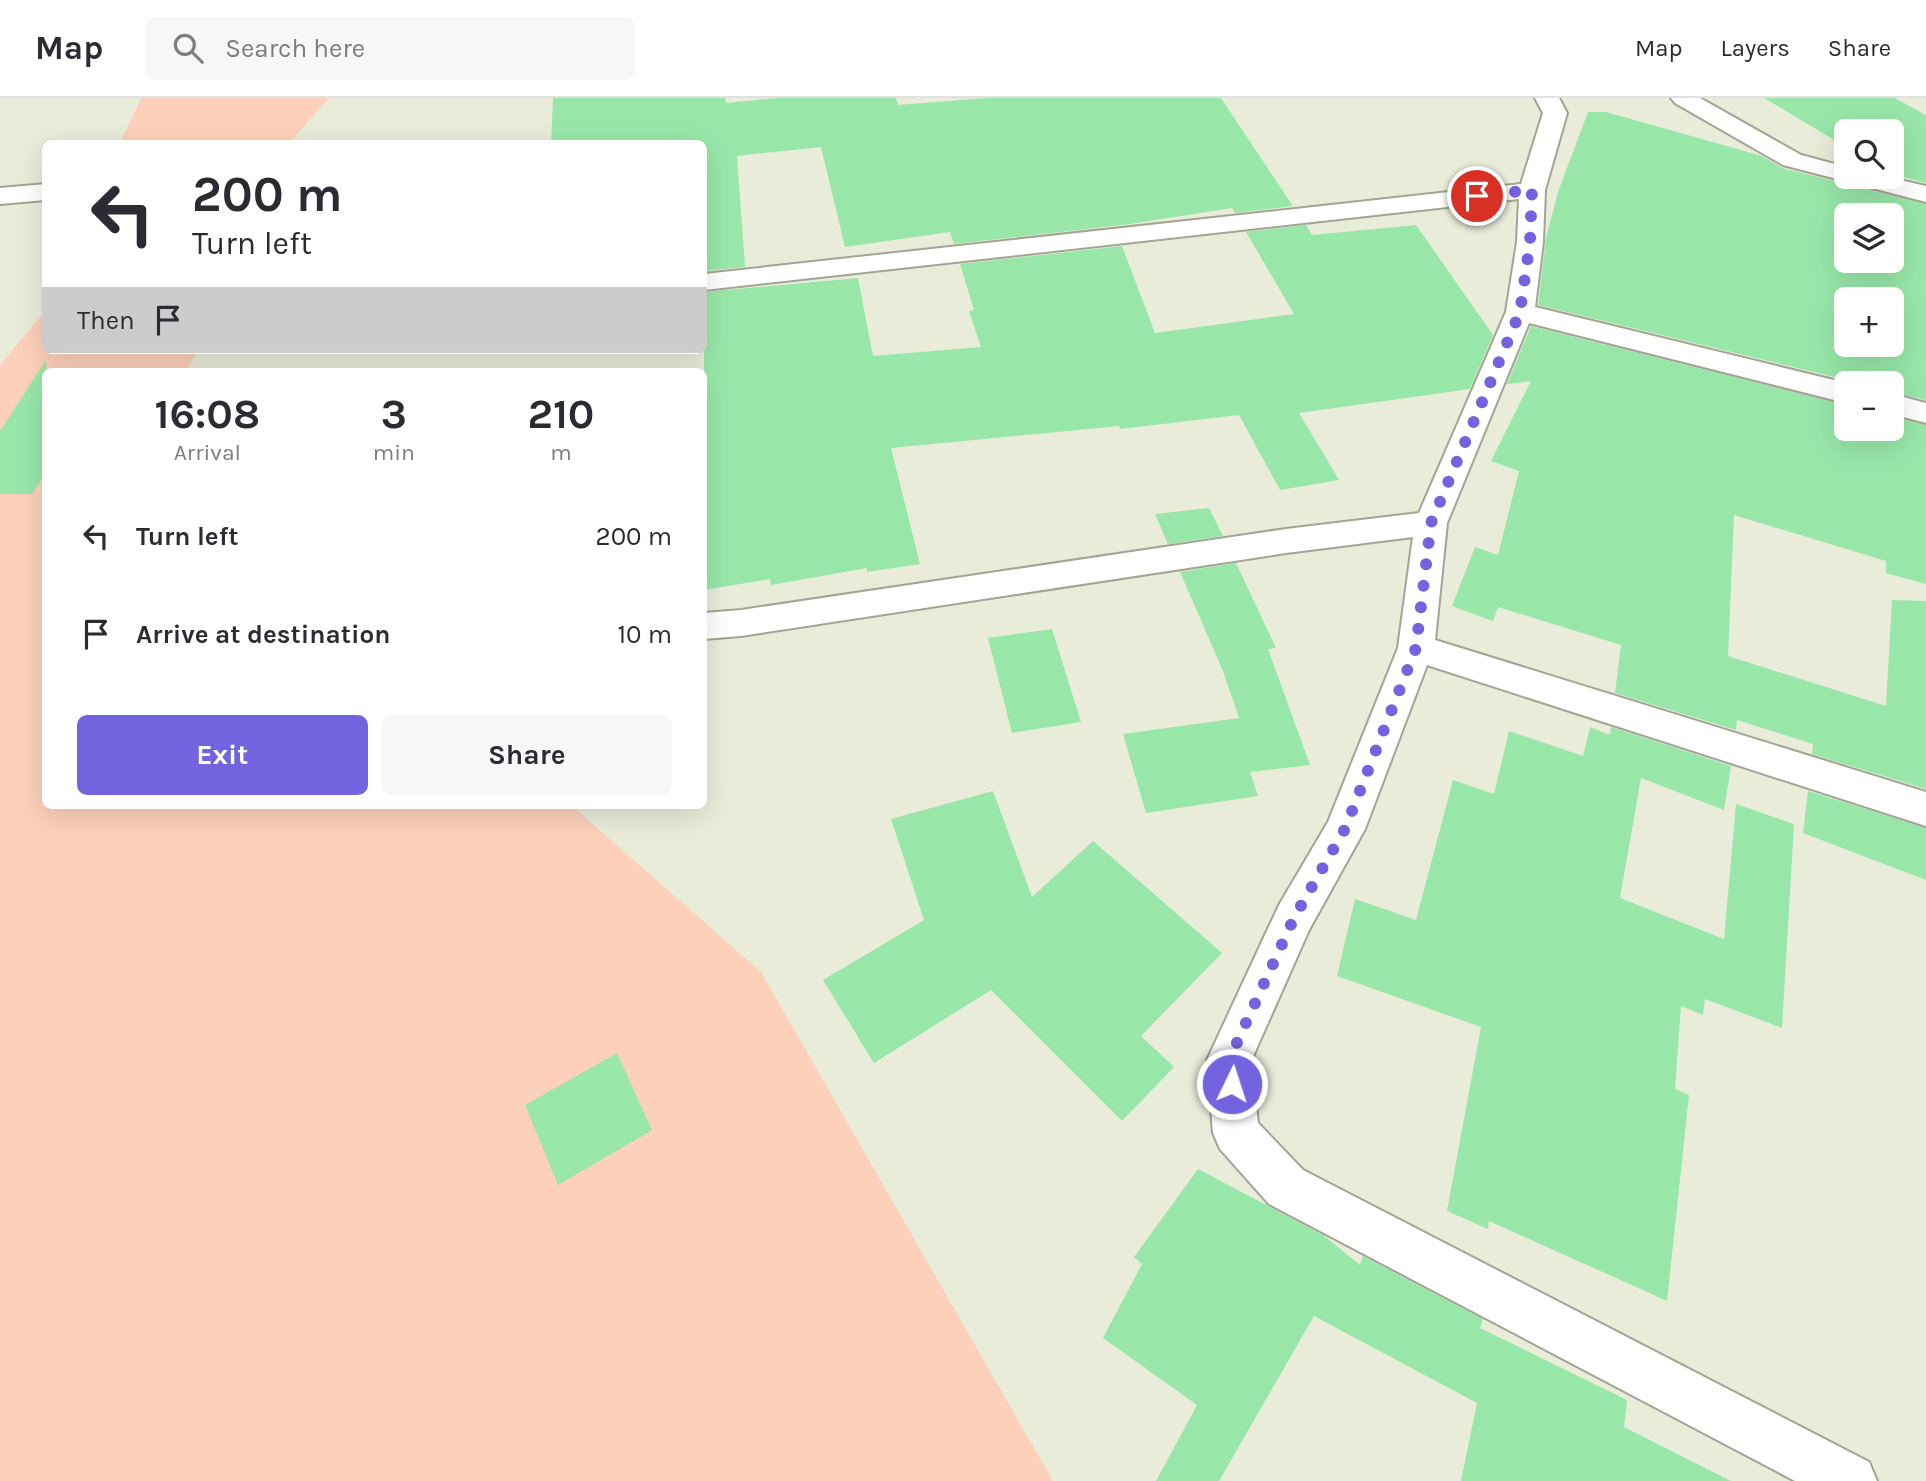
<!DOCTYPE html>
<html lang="en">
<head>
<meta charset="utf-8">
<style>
  :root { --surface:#fff; --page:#f7f7f7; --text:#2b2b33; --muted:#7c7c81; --line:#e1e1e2; --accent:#7463de }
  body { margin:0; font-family:Karla,sans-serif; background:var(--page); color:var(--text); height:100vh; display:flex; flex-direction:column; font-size:26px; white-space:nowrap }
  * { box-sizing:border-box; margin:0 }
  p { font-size:23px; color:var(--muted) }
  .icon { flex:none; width:38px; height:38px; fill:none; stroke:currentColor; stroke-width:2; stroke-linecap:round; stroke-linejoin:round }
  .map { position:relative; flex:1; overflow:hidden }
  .drawer { position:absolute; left:42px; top:270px; width:665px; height:441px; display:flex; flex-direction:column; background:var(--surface); border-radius:10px; box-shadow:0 7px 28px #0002 }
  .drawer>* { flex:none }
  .top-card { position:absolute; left:42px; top:42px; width:665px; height:214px; border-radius:10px; box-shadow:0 7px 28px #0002; background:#fff; color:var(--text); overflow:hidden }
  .buttons { position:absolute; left:1834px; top:21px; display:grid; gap:14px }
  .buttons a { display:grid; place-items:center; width:70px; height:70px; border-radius:10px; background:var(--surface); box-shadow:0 7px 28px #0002; font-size:35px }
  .pin { position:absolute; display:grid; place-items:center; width:60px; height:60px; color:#fff; margin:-30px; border:4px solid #fff; border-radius:50%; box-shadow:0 2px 7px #0007 }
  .me { position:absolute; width:77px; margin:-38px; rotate:4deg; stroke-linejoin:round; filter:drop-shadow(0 0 5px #0008) }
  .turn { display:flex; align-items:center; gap:24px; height:147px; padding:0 35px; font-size:32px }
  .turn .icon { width:91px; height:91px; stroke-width:2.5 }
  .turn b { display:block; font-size:49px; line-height:60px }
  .then { display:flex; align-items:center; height:66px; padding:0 35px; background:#0003; gap:14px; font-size:26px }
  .eta { display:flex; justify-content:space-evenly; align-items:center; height:119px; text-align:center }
  .eta b { font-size:42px; font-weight:700; line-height:49px }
  .action { display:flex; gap:14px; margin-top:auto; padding:14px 35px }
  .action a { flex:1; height:80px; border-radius:10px; background:var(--accent); color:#fff; font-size:28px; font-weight:700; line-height:80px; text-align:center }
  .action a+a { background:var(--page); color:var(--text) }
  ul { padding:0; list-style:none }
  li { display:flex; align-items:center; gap:21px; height:98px; padding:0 35px }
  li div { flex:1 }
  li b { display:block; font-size:26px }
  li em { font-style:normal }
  header { display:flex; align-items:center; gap:42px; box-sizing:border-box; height:98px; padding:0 35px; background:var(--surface); border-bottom:2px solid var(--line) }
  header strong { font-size:33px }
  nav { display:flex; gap:38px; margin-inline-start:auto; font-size:24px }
  .search { width:490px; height:63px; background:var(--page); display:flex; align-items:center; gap:18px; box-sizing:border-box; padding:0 24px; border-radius:10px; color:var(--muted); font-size:26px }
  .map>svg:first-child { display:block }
  .green { fill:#fcd0b9 }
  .building { fill:#98e7a9; fill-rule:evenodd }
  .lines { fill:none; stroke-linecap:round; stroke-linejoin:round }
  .street-casing { stroke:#a2a593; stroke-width:4 }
  .street { fill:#fff; fill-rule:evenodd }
  .route { stroke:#7463de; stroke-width:12; stroke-dasharray:0 21.6 }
</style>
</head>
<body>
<header>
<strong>Map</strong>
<div class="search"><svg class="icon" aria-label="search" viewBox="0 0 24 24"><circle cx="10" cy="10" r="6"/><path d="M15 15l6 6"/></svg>Search here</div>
<nav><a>Map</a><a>Layers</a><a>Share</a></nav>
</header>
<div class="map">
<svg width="1926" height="1383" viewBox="0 0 1926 1383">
  <rect width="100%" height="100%" fill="#e9ecd9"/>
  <!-- green -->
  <g class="green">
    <path d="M 141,0 L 329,0 L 289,45 L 120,45 Z"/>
    <path d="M 45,213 L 46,252 L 197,252 L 187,273 L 46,273 L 46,707 L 571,707 L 761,874 L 1053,1383 L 0,1383 L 0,267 Z"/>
  </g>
  <!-- building -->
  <g class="building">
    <path d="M 553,0 L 725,0 L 726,5 L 777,0 L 896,0 L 898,7 L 986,0 L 1221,0 L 1293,108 L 1235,115 L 1232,110 L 1130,126 L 954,146 L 950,134 L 845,149 L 821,49 L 737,58 L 745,169 L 704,173 L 704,46 L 551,46 Z"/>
    <path d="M 1764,0 L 1895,0 L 1926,17 L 1926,85 L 1892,76 L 1892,33 L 1846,33 L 1846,49 Z"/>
    <path d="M 1588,14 L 1606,14 L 1762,58 L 1782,70 L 1926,106 L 1926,302 L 1892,294 L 1892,285 L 1849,285 L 1847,282 L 1538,207 L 1546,140 L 1558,94 ZM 1846,117 L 1892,117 L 1892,163 L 1846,163 ZM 1846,201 L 1892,201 L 1892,247 L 1846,247 Z"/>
    <path d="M 1306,127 L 1312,137 L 1416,127 L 1493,237 L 1470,291 L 1299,315 L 1339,382 L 1280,392 L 1239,317 L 1120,331 L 1119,328 L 891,350 L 920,466 L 867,474 L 867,470 L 771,487 L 770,481 L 704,492 L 704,194 L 858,180 L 873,258 L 981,249 L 969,213 L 974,212 L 960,166 L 1122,148 L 1155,235 L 1294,216 L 1246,134 Z"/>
    <path d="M 1531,228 L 1846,307 L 1846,331 L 1892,331 L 1892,319 L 1926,327 L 1926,486 L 1886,475 L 1886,463 L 1734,417 L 1728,558 L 1886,608 L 1892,502 L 1926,503 L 1926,691 L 1812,656 L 1813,646 L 1737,622 L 1736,632 L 1615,595 L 1621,547 L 1498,509 L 1493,523 L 1452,508 L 1475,449 L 1498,457 L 1519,373 L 1491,363 L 1531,283 L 1507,286 Z"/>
    <path d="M 46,262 L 46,374 L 32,396 L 0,396 L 0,333 Z"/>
    <path d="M 1209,410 L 1223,438 L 1168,446 L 1155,416 Z"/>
    <path d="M 1236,465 L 1276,550 L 1268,551 L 1310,667 L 1250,674 L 1258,698 L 1146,715 L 1123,636 L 1239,620 L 1223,573 L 1180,474 Z"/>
    <path d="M 1052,531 L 1081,624 L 1012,635 L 988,540 Z"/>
    <path d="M 1590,629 L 1610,637 L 1611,629 L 1731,668 L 1724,712 L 1641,680 L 1620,800 L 1724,841 L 1736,706 L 1794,726 L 1782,930 L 1705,901 L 1703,917 L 1681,908 L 1675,991 L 1689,997 L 1667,1203 L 1489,1123 L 1488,1131 L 1447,1113 L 1481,929 L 1337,878 L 1355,801 L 1416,822 L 1453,682 L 1494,696 L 1509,633 L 1583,658 Z"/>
    <path d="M 993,693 L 1032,799 L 1093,743 L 1222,855 L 1141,938 L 1174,969 L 1122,1023 L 991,892 L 874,965 L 823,882 L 924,822 L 891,721 Z"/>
    <path d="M 1808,693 L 1926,730 L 1926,782 L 1803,735 Z"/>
    <path d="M 617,955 L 652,1032 L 558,1087 L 525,1007 Z"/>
    <path d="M 1198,1071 L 1323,1137 L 1360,1167 L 1363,1158 L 1483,1221 L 1480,1230 L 1627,1302 L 1624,1329 L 1731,1383 L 1461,1383 L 1477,1305 L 1314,1218 L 1219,1383 L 1156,1383 L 1197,1307 L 1103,1240 L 1142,1166 L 1134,1159 Z"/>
  </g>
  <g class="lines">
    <!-- street casing -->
    <g class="street-casing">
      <g id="street">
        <path d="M 1535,0 L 1559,0 L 1567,15 L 1545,92 L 1543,144 L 1535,209 L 1846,285 L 1846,305 L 1529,225 L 1447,425 L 1435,542 L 1926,694 L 1926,728 L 1427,567 L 1365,731 L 1309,832 L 1251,963 L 1258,1025 L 1303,1072 L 1869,1364 L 1877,1383 L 1795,1383 L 1269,1106 L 1220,1051 L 1213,1035 L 1207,962 L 1279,807 L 1328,724 L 1398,550 L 1413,439 L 1286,455 L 741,538 L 704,541 L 704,515 L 741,512 L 1286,431 L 1419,415 L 1506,214 L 1517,144 L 1519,101 L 704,192 L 704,176 L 1521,86 L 1543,15 Z"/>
        <path d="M 1671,0 L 1700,0 L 1801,57 L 1846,69 L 1846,79 L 1887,79 L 1926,88 L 1926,104 L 1783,67 L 1675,5 Z"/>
        <path d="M 46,86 L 46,102 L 0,106 L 0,90 Z"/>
        <path d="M 1892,296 L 1926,305 L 1926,325 L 1892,316 Z"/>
      </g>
    </g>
    <!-- street -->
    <use href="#street" class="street"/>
  </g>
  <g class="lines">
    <!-- route -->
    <path class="route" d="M 1232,986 L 1229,962 L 1294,820 L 1345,731 L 1416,550 L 1431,425 L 1520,214 L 1530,144 L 1532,92 L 1477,98"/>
  </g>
</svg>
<div class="buttons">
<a><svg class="icon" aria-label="search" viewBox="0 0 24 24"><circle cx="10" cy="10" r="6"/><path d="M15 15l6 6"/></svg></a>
<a><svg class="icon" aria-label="layers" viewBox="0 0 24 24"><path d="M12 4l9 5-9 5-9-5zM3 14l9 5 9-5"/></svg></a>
<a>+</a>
<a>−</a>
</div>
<div class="pin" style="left:1477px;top:98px;background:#d93025"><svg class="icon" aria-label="arrive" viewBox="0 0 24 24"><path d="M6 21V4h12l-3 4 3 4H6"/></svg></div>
<svg class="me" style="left:1232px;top:986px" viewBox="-20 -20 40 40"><circle r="17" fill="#7463de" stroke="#fff" stroke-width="3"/><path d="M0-11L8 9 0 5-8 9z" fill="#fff"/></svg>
<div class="top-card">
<div class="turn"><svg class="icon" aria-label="left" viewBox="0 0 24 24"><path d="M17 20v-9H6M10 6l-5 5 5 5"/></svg><div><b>200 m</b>Turn left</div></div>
<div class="then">Then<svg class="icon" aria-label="arrive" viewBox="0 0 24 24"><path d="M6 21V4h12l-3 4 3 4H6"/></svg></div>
</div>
<section class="drawer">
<div class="eta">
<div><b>16:08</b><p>Arrival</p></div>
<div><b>3</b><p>min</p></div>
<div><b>210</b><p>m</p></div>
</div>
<ul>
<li><svg class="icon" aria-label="left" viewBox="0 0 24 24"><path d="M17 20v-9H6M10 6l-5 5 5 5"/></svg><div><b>Turn left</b></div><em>200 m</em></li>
<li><svg class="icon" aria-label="arrive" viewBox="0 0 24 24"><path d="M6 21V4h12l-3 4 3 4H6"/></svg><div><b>Arrive at destination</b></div><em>10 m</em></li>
</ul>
<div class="action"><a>Exit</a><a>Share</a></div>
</section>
</div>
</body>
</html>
